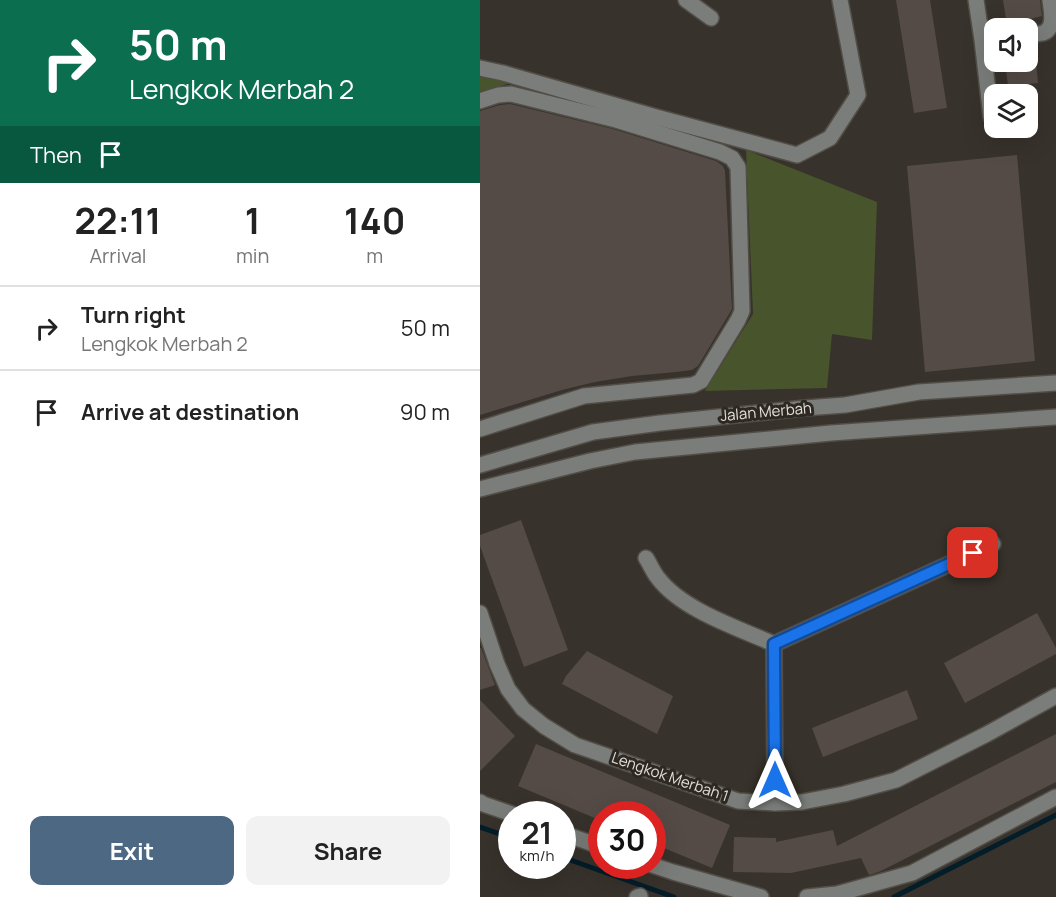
<!DOCTYPE html>
<html lang="en">
<head>
<meta charset="utf-8">
<style>
  :root { --surface:#fff; --page:#f2f2f2; --text:#222; --muted:#767676; --line:#e0e0e0; --accent:#4c6883 }
  body { margin:0; font-family:Manrope,sans-serif; background:var(--page); color:var(--text); height:100vh; display:flex; flex-direction:column; font-size:22px; white-space:nowrap }
  * { box-sizing:border-box; margin:0 }
  p { font-size:20px; color:var(--muted) }
  .icon { flex:none; width:33px; height:33px; fill:none; stroke:currentColor; stroke-width:2; stroke-linecap:round; stroke-linejoin:round }
  .map { position:relative; flex:1; overflow:hidden }
  .panel { display:flex; flex-direction:column; background:var(--surface); width:480px }
  .panel>* { flex:none }
  .top-card { background:#0b6e4f; color:#fff; overflow:hidden }
  .fabs { position:absolute; left:504px; top:18px; display:grid; gap:12px }
  .fabs a { display:grid; place-items:center; width:54px; height:54px; border-radius:12px; background:var(--surface); box-shadow:0 6px 24px #0002; font-size:30px }
  .speed { position:absolute; left:18px; top:801px; display:flex; gap:12px; font-size:30px; font-weight:700; text-align:center }
  .speed>* { display:grid; place-content:center; width:78px; height:78px; border-radius:50%; background:var(--surface); box-shadow:0 6px 24px #0002; line-height:1 }
  .speed small { font-size:15px; font-weight:400 }
  .speed .limit { border:9px solid #d22; background:#fff; color:#111 }
  .pin { position:absolute; display:grid; place-items:center; width:51px; height:51px; color:#fff; margin:-26px; border-radius:12px; box-shadow:0 3px 9px #0006 }
  .me { position:absolute; width:66px; margin:-33px; rotate:0deg; stroke-linejoin:round; filter:drop-shadow(0 0 4px #0008) }
  .turn { display:flex; align-items:center; gap:21px; height:126px; padding:0 30px; font-size:27px }
  .turn .icon { width:78px; height:78px; stroke-width:2.5 }
  .turn b { display:block; font-size:42px; line-height:51px }
  .then { display:flex; align-items:center; height:57px; padding:0 30px; background:#0003; gap:12px; font-size:22px }
  .eta { display:flex; justify-content:space-evenly; align-items:center; height:102px; text-align:center }
  .eta b { font-size:36px; font-weight:700; line-height:42px }
  .button { display:flex; gap:12px; margin-top:auto; padding:12px 30px }
  .button a { flex:1; height:69px; border-radius:12px; background:var(--accent); color:#fff; font-size:24px; font-weight:700; line-height:69px; text-align:center }
  .button a+a { background:var(--page); color:var(--text) }
  ul { padding:0; list-style:none }
  li { display:flex; align-items:center; gap:18px; height:84px; padding:0 30px; border-top:2px solid var(--line) }
  li div { flex:1 }
  li b { display:block; font-size:22px }
  li em { font-style:normal }
  main { display:flex; flex:1; min-height:0 }
  .map>svg:first-child { display:block }
  .green { fill:#48542b }
  .lines { fill:none; stroke-linecap:round; stroke-linejoin:round }
  .stream { stroke:#031d29; stroke-width:5 }
  .building { fill:#544b46 }
  .minor-casing { stroke:#524e47; stroke-width:18 }
  .minor { stroke:#7a7d7a; stroke-width:15 }
  .route-casing { stroke:#114b97; stroke-width:15 }
  .route { stroke:#1a73e8; stroke-width:10 }
  .labels { text-anchor:middle; stroke-width:6; stroke-linejoin:round; paint-order:stroke }
  .street-label { font-size:15px; fill:#e2dfda; stroke:#2d2821 }
</style>
</head>
<body>
<main>
<section class="panel">
<div class="top-card">
<div class="turn"><svg class="icon" aria-label="right" viewBox="0 0 24 24"><path d="M7 20v-9h11M14 6l5 5-5 5"/></svg><div><b>50 m</b>Lengkok Merbah 2</div></div>
<div class="then">Then<svg class="icon" aria-label="arrive" viewBox="0 0 24 24"><path d="M6 21V4h12l-3 4 3 4H6"/></svg></div>
</div>
<div class="eta">
<div><b>22:11</b><p>Arrival</p></div>
<div><b>1</b><p>min</p></div>
<div><b>140</b><p>m</p></div>
</div>
<ul>
<li><svg class="icon" aria-label="right" viewBox="0 0 24 24"><path d="M7 20v-9h11M14 6l5 5-5 5"/></svg><div><b>Turn right</b><p>Lengkok Merbah 2</p></div><em>50 m</em></li>
<li><svg class="icon" aria-label="arrive" viewBox="0 0 24 24"><path d="M6 21V4h12l-3 4 3 4H6"/></svg><div><b>Arrive at destination</b></div><em>90 m</em></li>
</ul>
<div class="button"><a>Exit</a><a>Share</a></div>
</section>
<div class="map">
<svg width="576" height="897" viewBox="0 0 576 897">
  <rect width="100%" height="100%" fill="#37322b"/>
  <!-- green -->
  <g class="green">
    <path d="M 0,75 L 32,82 L 0,94 Z"/>
    <path d="M 266,150 L 397,202 L 392,340 L 352,334 L 347,388 L 225,391 L 273,314 Z"/>
  </g>
  <g class="lines">
    <!-- stream -->
    <g class="stream">
      <path d="M 0,827 L 32,838"/>
      <path d="M 82,857 L 194,897"/>
      <path d="M 414,897 L 576,815"/>
    </g>
  </g>
  <!-- building -->
  <g class="building">
    <path d="M 416,0 L 450,0 L 467,108 L 434,113 Z"/>
    <path d="M 523,0 L 560,0 L 562,16 L 527,25 Z"/>
    <path d="M 525,62 L 556,62 L 558,83 L 528,86 Z"/>
    <path d="M 30,104 L 133,129 L 236,161 L 243,166 L 245,171 L 252,309 L 218,366 L 212,370 L 196,372 L 152,376 L 115,382 L 82,390 L 0,415 L 0,111 L 20,105 Z"/>
    <path d="M 537,155 L 555,361 L 445,372 L 427,166 Z"/>
    <path d="M 41,520 L 88,650 L 44,667 L 0,546 L 0,535 Z"/>
    <path d="M 557,613 L 576,648 L 576,654 L 485,703 L 464,663 Z"/>
    <path d="M 0,648 L 1,648 L 15,685 L 0,690 Z"/>
    <path d="M 107,651 L 193,696 L 177,734 L 82,684 L 86,676 Z"/>
    <path d="M 427,690 L 438,719 L 343,757 L 332,728 Z"/>
    <path d="M 0,700 L 35,736 L 0,771 Z"/>
    <path d="M 576,734 L 576,782 L 401,871 L 389,875 L 381,858 L 311,873 L 253,872 L 254,837 L 296,838 L 296,842 L 353,830 L 357,846 Z"/>
    <path d="M 56,744 L 250,825 L 232,868 L 172,843 L 172,814 L 122,814 L 122,821 L 38,786 Z"/>
  </g>
  <g class="lines">
    <!-- minor casing -->
    <g class="minor-casing">
      <g id="minor">
        <path d="M 206,0 L 231,18"/>
        <path d="M 496,0 L 502,40 L 511,117"/>
        <path d="M 548,35 C 552,34 559,34 563,33 C 576,28 571,10 570,0"/>
        <path d="M 0,68 L 23,73 L 176,117 L 317,155 L 350,138 L 378,95 L 360,0"/>
        <path d="M 0,101 L 18,95 L 31,94 L 136,120 L 240,152 L 252,158 L 258,167 L 262,311 L 258,320 L 221,381 L 213,385 L 104,396 L 0,429"/>
        <path d="M 0,465 L 113,432 L 180,423 L 325,408 L 365,405 L 439,392 L 576,383"/>
        <path d="M 0,489 L 110,461 L 155,452 L 351,433 L 576,417"/>
        <path d="M 166,558 C 170,564 173,572 178,578 C 202,610 258,628 294,644 L 513,544"/>
        <path d="M 0,613 L 17,664 L 28,689 L 43,709 L 64,726 L 95,745 L 258,801 L 295,803 L 322,802 L 364,794 L 416,780 L 507,734 L 576,696"/>
        <path d="M 294,644 L 295,803"/>
        <path d="M 0,802 L 3,804 L 32,814"/>
        <path d="M 82,833 L 122,847"/>
        <path d="M 172,865 L 193,872 L 281,897"/>
        <path d="M 157,897 L 160,896"/>
        <path d="M 327,897 L 357,894 L 432,873 L 576,797"/>
      </g>
    </g>
    <!-- minor -->
    <use href="#minor" class="minor"/>
  </g>
  <g class="lines">
    <!-- route casing -->
    <g class="route-casing">
      <path id="route" d="M 295,780 L 294,644 L 493,553"/>
    </g>
    <!-- route -->
    <use href="#route" class="route"/>
  </g>
  <g class="labels">
    <!-- street labels -->
    <g class="street-label">
      <text transform="translate(286 412) rotate(-5)" y="5">Jalan Merbah</text>
      <text transform="translate(190 777) rotate(19)" y="5">Lengkok Merbah 1</text>
    </g>
  </g>
</svg>
<div class="fabs">
<a><svg class="icon" aria-label="sound" viewBox="0 0 24 24"><path d="M4 9h4l5-4v14l-5-4H4zM17 9q2 3 0 6"/></svg></a>
<a><svg class="icon" aria-label="layers" viewBox="0 0 24 24"><path d="M12 4l9 5-9 5-9-5zM3 14l9 5 9-5"/></svg></a>
</div>
<div class="speed"><div>21<small>km/h</small></div><div class="limit">30</div></div>
<div class="pin" style="left:493px;top:553px;background:#d93025"><svg class="icon" aria-label="arrive" viewBox="0 0 24 24"><path d="M6 21V4h12l-3 4 3 4H6"/></svg></div>
<svg class="me" style="left:295px;top:780px" viewBox="-20 -20 40 40"><path d="M0-17L14 15 0 8-14 15z" fill="#1a73e8" stroke="#fff" stroke-width="4"/></svg>
</div>
</main>
</body>
</html>
